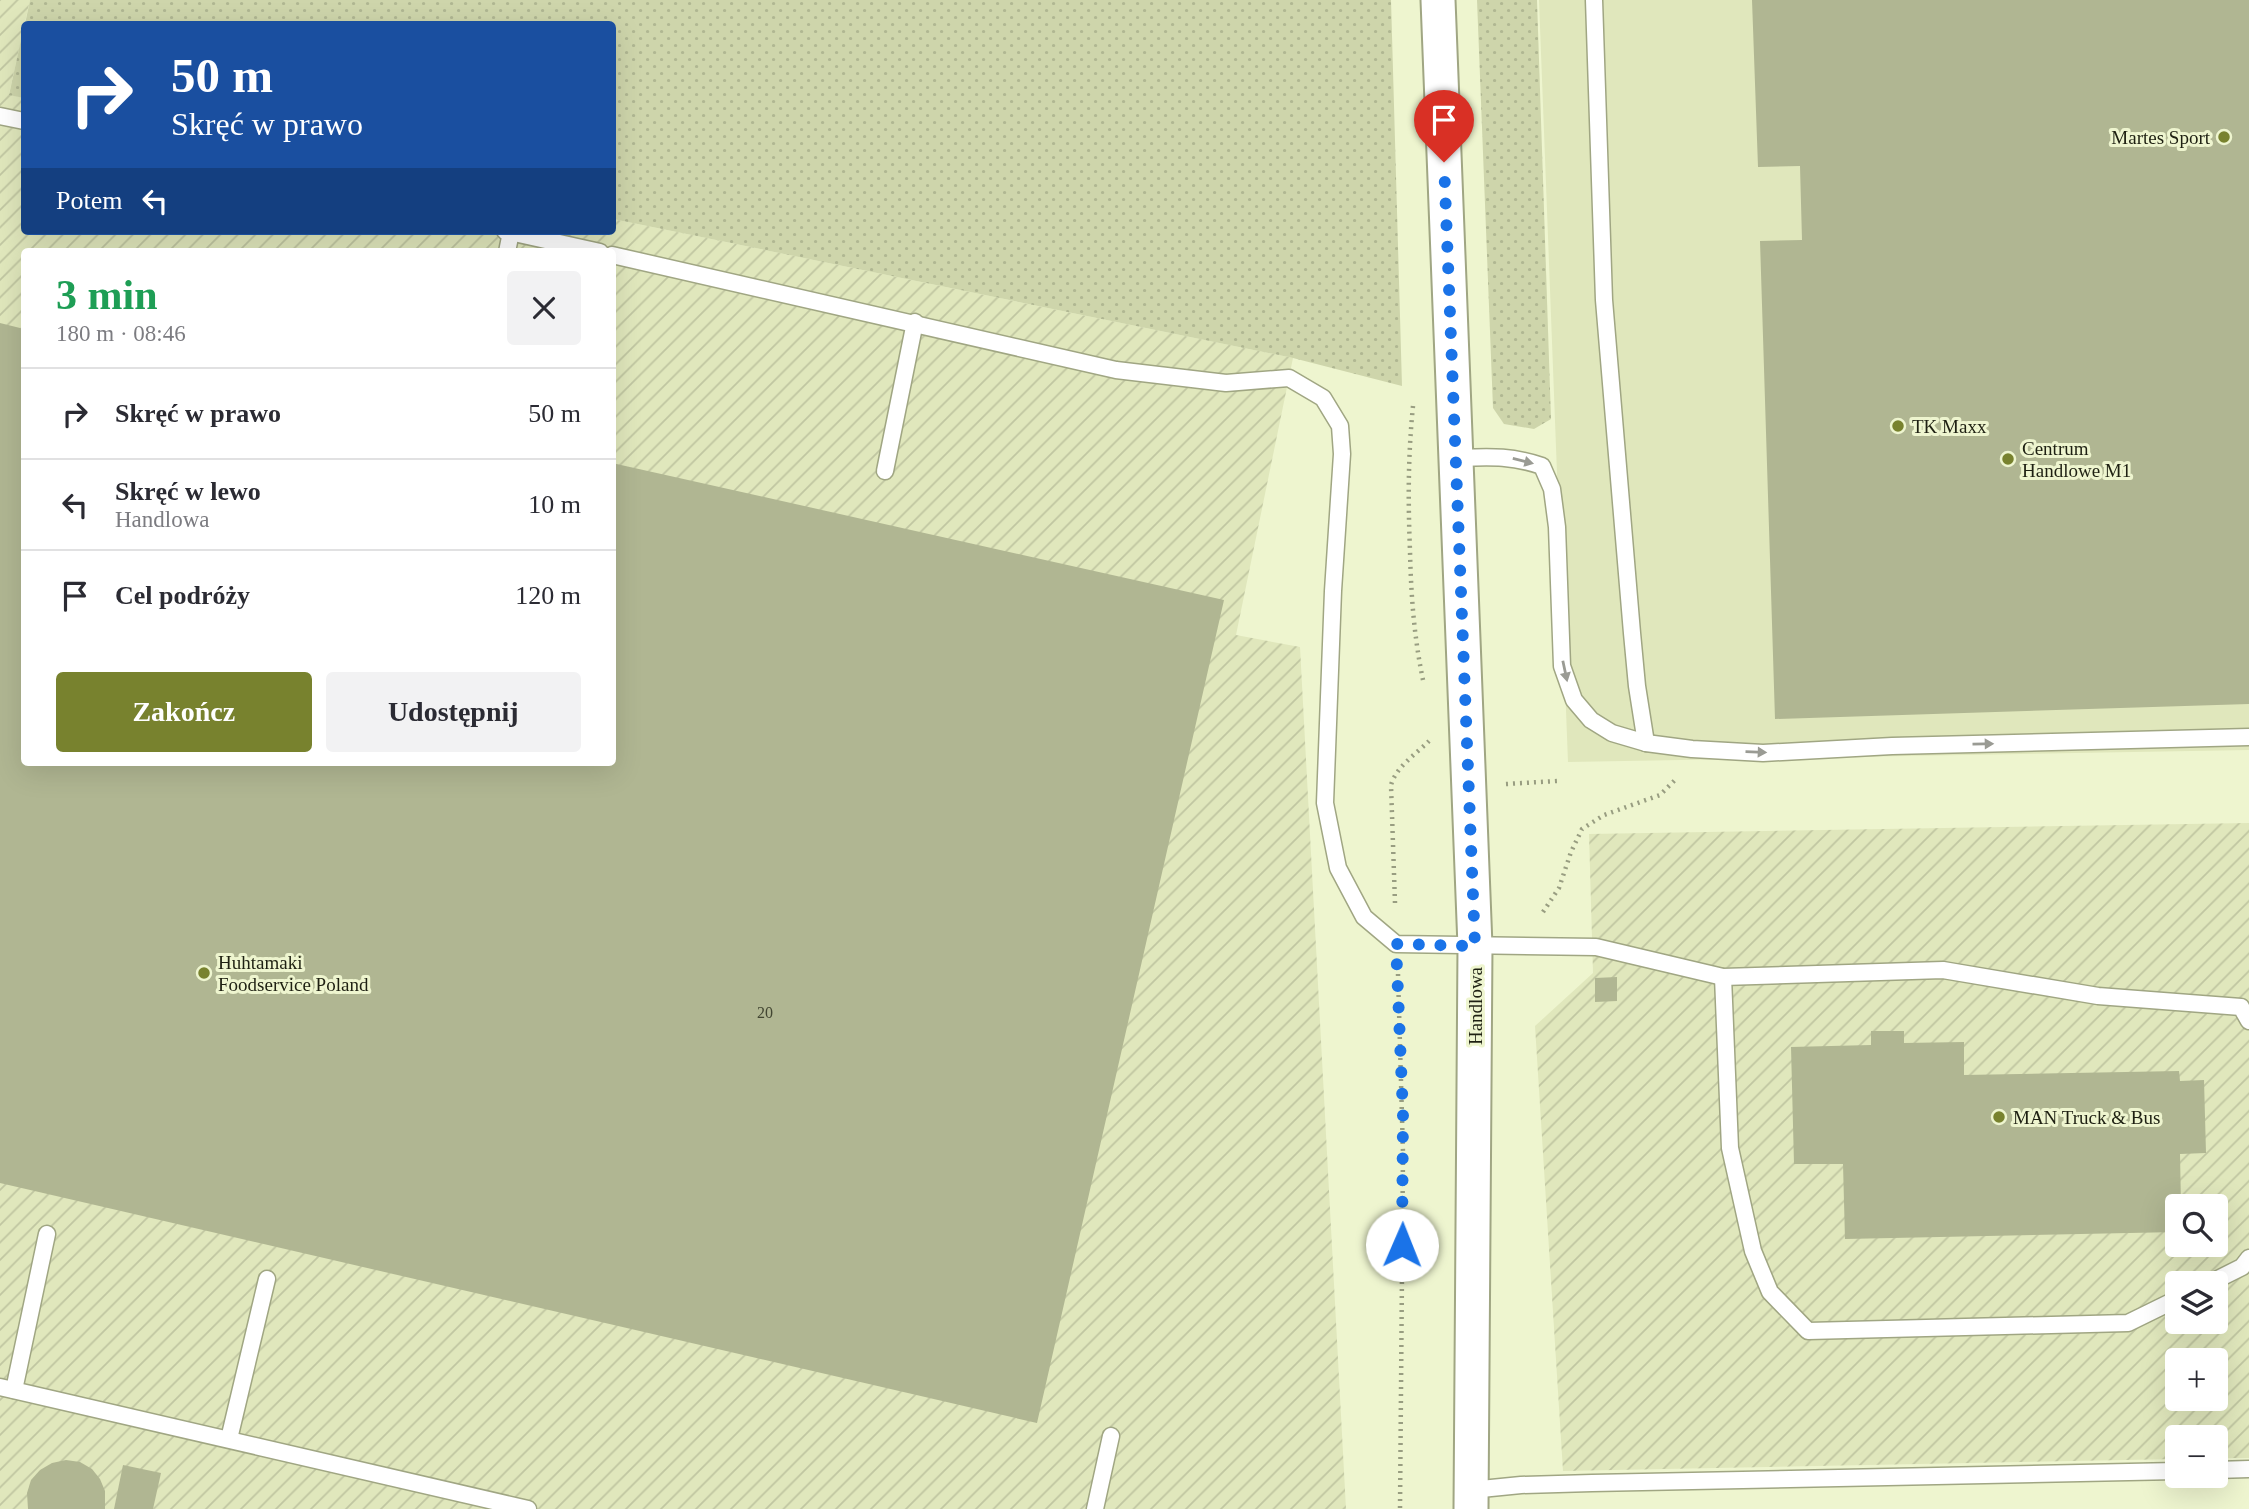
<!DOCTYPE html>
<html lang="pl">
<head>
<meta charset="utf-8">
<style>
  :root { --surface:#fff; --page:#f2f2f3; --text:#2b2b33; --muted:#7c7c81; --line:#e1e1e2; --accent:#78822e }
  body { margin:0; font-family:"Times New Roman",serif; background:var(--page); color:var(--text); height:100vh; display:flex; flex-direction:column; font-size:26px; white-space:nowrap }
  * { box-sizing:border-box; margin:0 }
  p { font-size:23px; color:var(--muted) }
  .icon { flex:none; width:38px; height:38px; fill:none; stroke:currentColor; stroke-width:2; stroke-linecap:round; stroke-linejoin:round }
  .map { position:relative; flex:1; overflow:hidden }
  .panel { position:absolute; left:21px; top:248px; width:595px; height:518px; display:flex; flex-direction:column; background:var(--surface); border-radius:7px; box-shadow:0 7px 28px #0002 }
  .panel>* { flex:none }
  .top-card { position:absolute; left:21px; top:21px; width:595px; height:214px; border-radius:7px; box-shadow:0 7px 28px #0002; background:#1a4fa0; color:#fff; overflow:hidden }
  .buttons { position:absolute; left:2165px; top:1194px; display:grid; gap:14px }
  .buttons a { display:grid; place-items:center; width:63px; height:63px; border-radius:7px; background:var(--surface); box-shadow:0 7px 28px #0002; font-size:35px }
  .pin { position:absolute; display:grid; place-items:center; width:60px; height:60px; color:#fff; margin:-72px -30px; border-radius:50% 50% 50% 0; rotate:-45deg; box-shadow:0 0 7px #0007 }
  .pin .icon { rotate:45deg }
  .me { position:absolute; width:77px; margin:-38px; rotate:1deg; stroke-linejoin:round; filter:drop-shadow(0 0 5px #0008) }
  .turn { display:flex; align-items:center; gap:24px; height:147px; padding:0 35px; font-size:32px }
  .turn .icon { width:91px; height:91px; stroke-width:2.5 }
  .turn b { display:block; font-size:49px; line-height:60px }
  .then { display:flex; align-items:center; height:66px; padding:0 35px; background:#0003; gap:14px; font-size:26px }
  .round { display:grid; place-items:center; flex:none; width:74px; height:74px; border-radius:7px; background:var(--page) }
  .overview { display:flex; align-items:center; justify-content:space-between; height:119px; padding:0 35px }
  h1 { font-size:42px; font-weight:700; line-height:52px; color:#1e9e55 }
  .action { display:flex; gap:14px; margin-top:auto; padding:14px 35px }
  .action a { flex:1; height:80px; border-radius:7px; background:var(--accent); color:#fff; font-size:28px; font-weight:700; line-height:80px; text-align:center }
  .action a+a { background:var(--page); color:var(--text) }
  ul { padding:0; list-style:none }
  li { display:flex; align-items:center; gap:21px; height:91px; padding:0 35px; border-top:2px solid var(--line) }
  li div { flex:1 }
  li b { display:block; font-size:26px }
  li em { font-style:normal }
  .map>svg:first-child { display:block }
  .built { fill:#e0e7bc }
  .industrial { fill:url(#industrial-furrows); fill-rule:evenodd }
  .green { fill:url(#green-dots) }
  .building { fill:#b0b692 }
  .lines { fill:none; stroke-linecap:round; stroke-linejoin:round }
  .service-casing { stroke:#a0a683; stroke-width:19 }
  .minor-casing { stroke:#a0a683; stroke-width:37 }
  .path { stroke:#989d81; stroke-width:4.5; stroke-dasharray:2 5; stroke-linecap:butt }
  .service { stroke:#fff; stroke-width:16 }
  .minor { stroke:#fff; stroke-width:33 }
  .oneway { fill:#9a9b94 }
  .route { stroke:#1a73e8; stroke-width:12; stroke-dasharray:0 21.6 }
  .poi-dot { fill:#78822e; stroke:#eef5cf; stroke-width:2.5 }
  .labels { text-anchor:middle; stroke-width:6; stroke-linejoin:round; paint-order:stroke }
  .number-label { font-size:16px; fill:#424632 }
  .poi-label { font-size:19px; fill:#1e2012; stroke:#eef5cf; text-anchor:start }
  .street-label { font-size:19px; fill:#1e2012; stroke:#eef5cf }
</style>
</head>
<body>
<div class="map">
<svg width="2249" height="1509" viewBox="0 0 2249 1509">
  <defs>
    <pattern id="industrial-furrows" width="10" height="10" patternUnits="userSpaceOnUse" patternTransform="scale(1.75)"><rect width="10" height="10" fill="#e0e7bc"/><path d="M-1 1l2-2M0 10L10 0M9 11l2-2" fill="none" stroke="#c0c6a1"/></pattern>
    <pattern id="green-dots" width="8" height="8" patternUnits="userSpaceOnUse" patternTransform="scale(1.75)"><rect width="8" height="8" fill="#ced5ab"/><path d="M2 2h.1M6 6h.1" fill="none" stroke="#b0b792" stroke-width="1.8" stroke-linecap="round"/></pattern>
  </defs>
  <rect width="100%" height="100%" fill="#eef5cf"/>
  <!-- built -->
  <path class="built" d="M 1539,0 L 2249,0 L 2249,750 L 1568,762 Z"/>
  <!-- industrial -->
  <g class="industrial">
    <path d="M 0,0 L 30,0 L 9,94 L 24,98 L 24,231 L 612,231 L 613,219 L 1293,358 L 1236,635 L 1300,647 L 1346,1509 L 0,1509 ZM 24,252 L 612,252 L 612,763 L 24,763 Z"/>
    <path d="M 2249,823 L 2249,1458 L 2216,1458 L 2216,1437 L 2177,1437 L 2177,1459 L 1563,1471 L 1535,1026 L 1593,973 L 1589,834 ZM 2177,1206 L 2216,1206 L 2216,1244 L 2177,1244 ZM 2177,1283 L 2216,1283 L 2216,1321 L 2177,1321 ZM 2177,1360 L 2216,1360 L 2216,1398 L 2177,1398 Z"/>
  </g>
  <!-- green -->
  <g class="green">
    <path d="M 30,0 L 1391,0 L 1402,386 L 1293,358 L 613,219 L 612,24 L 25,24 Z"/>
    <path d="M 1477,0 L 1537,0 L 1551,419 L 1534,429 L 1504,424 L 1493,408 Z"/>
    <path d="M 24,26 L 24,98 L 9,95 Z"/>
  </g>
  <!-- building -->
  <g class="building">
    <path d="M 1752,0 L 2249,0 L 2249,704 L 1775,719 L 1760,241 L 1802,240 L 1800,166 L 1758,167 Z"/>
    <path d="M 0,323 L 24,329 L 24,763 L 612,763 L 612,463 L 1224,600 L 1037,1423 L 0,1183 Z"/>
    <path d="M 1617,977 L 1617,1001 L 1595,1002 L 1595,978 Z"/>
    <path d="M 1871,1031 L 1904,1031 L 1904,1043 L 1964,1042 L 1964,1075 L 2179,1071 L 2180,1081 L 2204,1080 L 2206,1153 L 2180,1154 L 2181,1206 L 2177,1206 L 2177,1232 L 1845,1239 L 1843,1164 L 1794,1164 L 1791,1047 L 1871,1045 Z"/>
    <path d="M 66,1460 L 80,1462 L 92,1469 L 100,1479 L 105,1491 L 105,1509 L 28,1509 L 27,1493 L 31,1480 L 40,1470 L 52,1463 Z"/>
    <path d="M 123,1465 L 161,1473 L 153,1509 L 114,1509 Z"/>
  </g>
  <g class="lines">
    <!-- service casing -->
    <g class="service-casing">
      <g id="service">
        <path d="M 1594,0 L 1604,300 L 1632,633 L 1637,686 L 1646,743"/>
        <path d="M 0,116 L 24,121"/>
        <path d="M 505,231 L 600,252"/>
        <path d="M 507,252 L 511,232"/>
        <path d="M 612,255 L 1116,370 L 1226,383 L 1289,378 L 1323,398 L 1340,426 L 1342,454 L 1333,591 L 1325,803 L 1338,868 L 1364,917 L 1396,944 L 1596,947 L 1723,977 L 1943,970 L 2098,996 L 2241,1007 L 2249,1021"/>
        <path d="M 1455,458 C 1488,457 1510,455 1542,466 L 1552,489 L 1557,527 L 1562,666 L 1574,700 L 1591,720 L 1612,733 L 1646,743 L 1692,749 L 1763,753 L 1892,746 L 2249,737"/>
        <path d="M 885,471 L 915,322"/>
        <path d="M 1723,977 L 1730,1148 L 1753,1251 L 1770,1292 L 1808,1331 L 2128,1323 L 2177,1299"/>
        <path d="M 2210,1283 L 2242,1267 L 2249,1258"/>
        <path d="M 0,1387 L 528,1509"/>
        <path d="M 14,1390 L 47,1234"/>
        <path d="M 229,1439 L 267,1279"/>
        <path d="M 2216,1470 L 2249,1469"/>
        <path d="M 1471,1490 L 1521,1485 L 1592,1483 L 2177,1471"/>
        <path d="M 1095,1509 L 1111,1436"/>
      </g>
    </g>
    <!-- minor casing -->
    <g class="minor-casing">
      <path id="minor" d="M 1438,0 L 1475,946 L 1471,1509"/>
    </g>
    <!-- path -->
    <g class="path">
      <path d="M 1413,406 C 1408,456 1408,501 1410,551 C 1411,595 1414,637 1423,680"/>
      <path d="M 1506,784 L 1557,781"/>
      <path d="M 1395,903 L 1391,785 C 1396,767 1416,754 1429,741"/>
      <path d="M 1543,912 L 1559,888 L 1571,852 L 1582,829 L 1604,815 L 1660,795 L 1677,778"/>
      <path d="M 1398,974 L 1403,1153 L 1400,1509"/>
    </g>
    <!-- service -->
    <use href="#service" class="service"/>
    <!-- minor -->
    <use href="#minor" class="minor"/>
  </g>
  <!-- one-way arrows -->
  <defs><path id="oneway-solid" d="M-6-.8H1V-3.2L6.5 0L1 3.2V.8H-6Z" transform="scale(1.75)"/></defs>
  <g class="oneway">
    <use href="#oneway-solid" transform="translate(1523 461) rotate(14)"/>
    <use href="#oneway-solid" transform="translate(1565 671) rotate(78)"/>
    <use href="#oneway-solid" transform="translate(1983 744) rotate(-1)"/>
    <use href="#oneway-solid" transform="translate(1756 752) rotate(2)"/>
  </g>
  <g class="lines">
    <!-- route -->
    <path class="route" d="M 1402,1245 L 1403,1114 L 1396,944 L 1475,946 L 1444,162"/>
  </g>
  <!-- markers -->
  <g class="poi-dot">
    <circle cx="2224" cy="137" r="7"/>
    <circle cx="1898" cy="426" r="7"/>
    <circle cx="2008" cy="459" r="7"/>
    <circle cx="204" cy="973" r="7"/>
    <circle cx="1999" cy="1117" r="7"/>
  </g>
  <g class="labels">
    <!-- number labels -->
    <g class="number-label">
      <text x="765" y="1018">20</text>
    </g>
    <!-- poi labels -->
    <g class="poi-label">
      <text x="2210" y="144" text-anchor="end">Martes Sport</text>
      <text x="1912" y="433">TK Maxx</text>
      <text x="2022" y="455">Centrum<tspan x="2022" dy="22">Handlowe M1</tspan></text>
      <text x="218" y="969">Huhtamaki<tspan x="218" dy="22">Foodservice Poland</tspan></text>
      <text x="2013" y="1124">MAN Truck &amp; Bus</text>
    </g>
    <!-- street labels -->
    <g class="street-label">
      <text transform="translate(1475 1006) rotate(-90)" y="7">Handlowa</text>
    </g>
  </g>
</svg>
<div class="buttons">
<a><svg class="icon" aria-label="search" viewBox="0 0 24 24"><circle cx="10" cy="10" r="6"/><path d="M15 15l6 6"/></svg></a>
<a><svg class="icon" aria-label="layers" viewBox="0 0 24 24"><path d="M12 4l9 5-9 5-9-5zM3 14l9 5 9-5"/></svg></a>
<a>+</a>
<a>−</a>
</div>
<div class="pin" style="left:1444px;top:162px;background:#d93025"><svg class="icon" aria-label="arrive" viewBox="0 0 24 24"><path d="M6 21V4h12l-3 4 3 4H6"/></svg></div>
<svg class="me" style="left:1402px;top:1245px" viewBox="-20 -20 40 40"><circle r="19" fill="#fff"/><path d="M0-13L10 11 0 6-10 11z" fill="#1a73e8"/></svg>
<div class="top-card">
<div class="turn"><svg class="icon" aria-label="right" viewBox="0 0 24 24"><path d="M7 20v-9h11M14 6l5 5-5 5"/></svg><div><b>50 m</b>Skręć w prawo</div></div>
<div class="then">Potem<svg class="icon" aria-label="left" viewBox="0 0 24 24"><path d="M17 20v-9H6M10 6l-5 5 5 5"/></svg></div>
</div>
<section class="panel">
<div class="overview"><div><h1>3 min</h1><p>180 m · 08:46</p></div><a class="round"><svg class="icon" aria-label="close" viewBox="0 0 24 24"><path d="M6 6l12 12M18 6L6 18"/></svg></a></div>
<ul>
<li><svg class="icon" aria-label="right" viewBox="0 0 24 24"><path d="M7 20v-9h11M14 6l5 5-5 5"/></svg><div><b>Skręć w prawo</b></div><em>50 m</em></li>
<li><svg class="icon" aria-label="left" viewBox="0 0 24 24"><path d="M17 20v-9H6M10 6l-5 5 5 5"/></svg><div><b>Skręć w lewo</b><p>Handlowa</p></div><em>10 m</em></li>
<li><svg class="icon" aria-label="arrive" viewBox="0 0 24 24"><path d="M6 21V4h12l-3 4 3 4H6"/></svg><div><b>Cel podróży</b></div><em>120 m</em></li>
</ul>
<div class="action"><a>Zakończ</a><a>Udostępnij</a></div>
</section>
</div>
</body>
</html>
